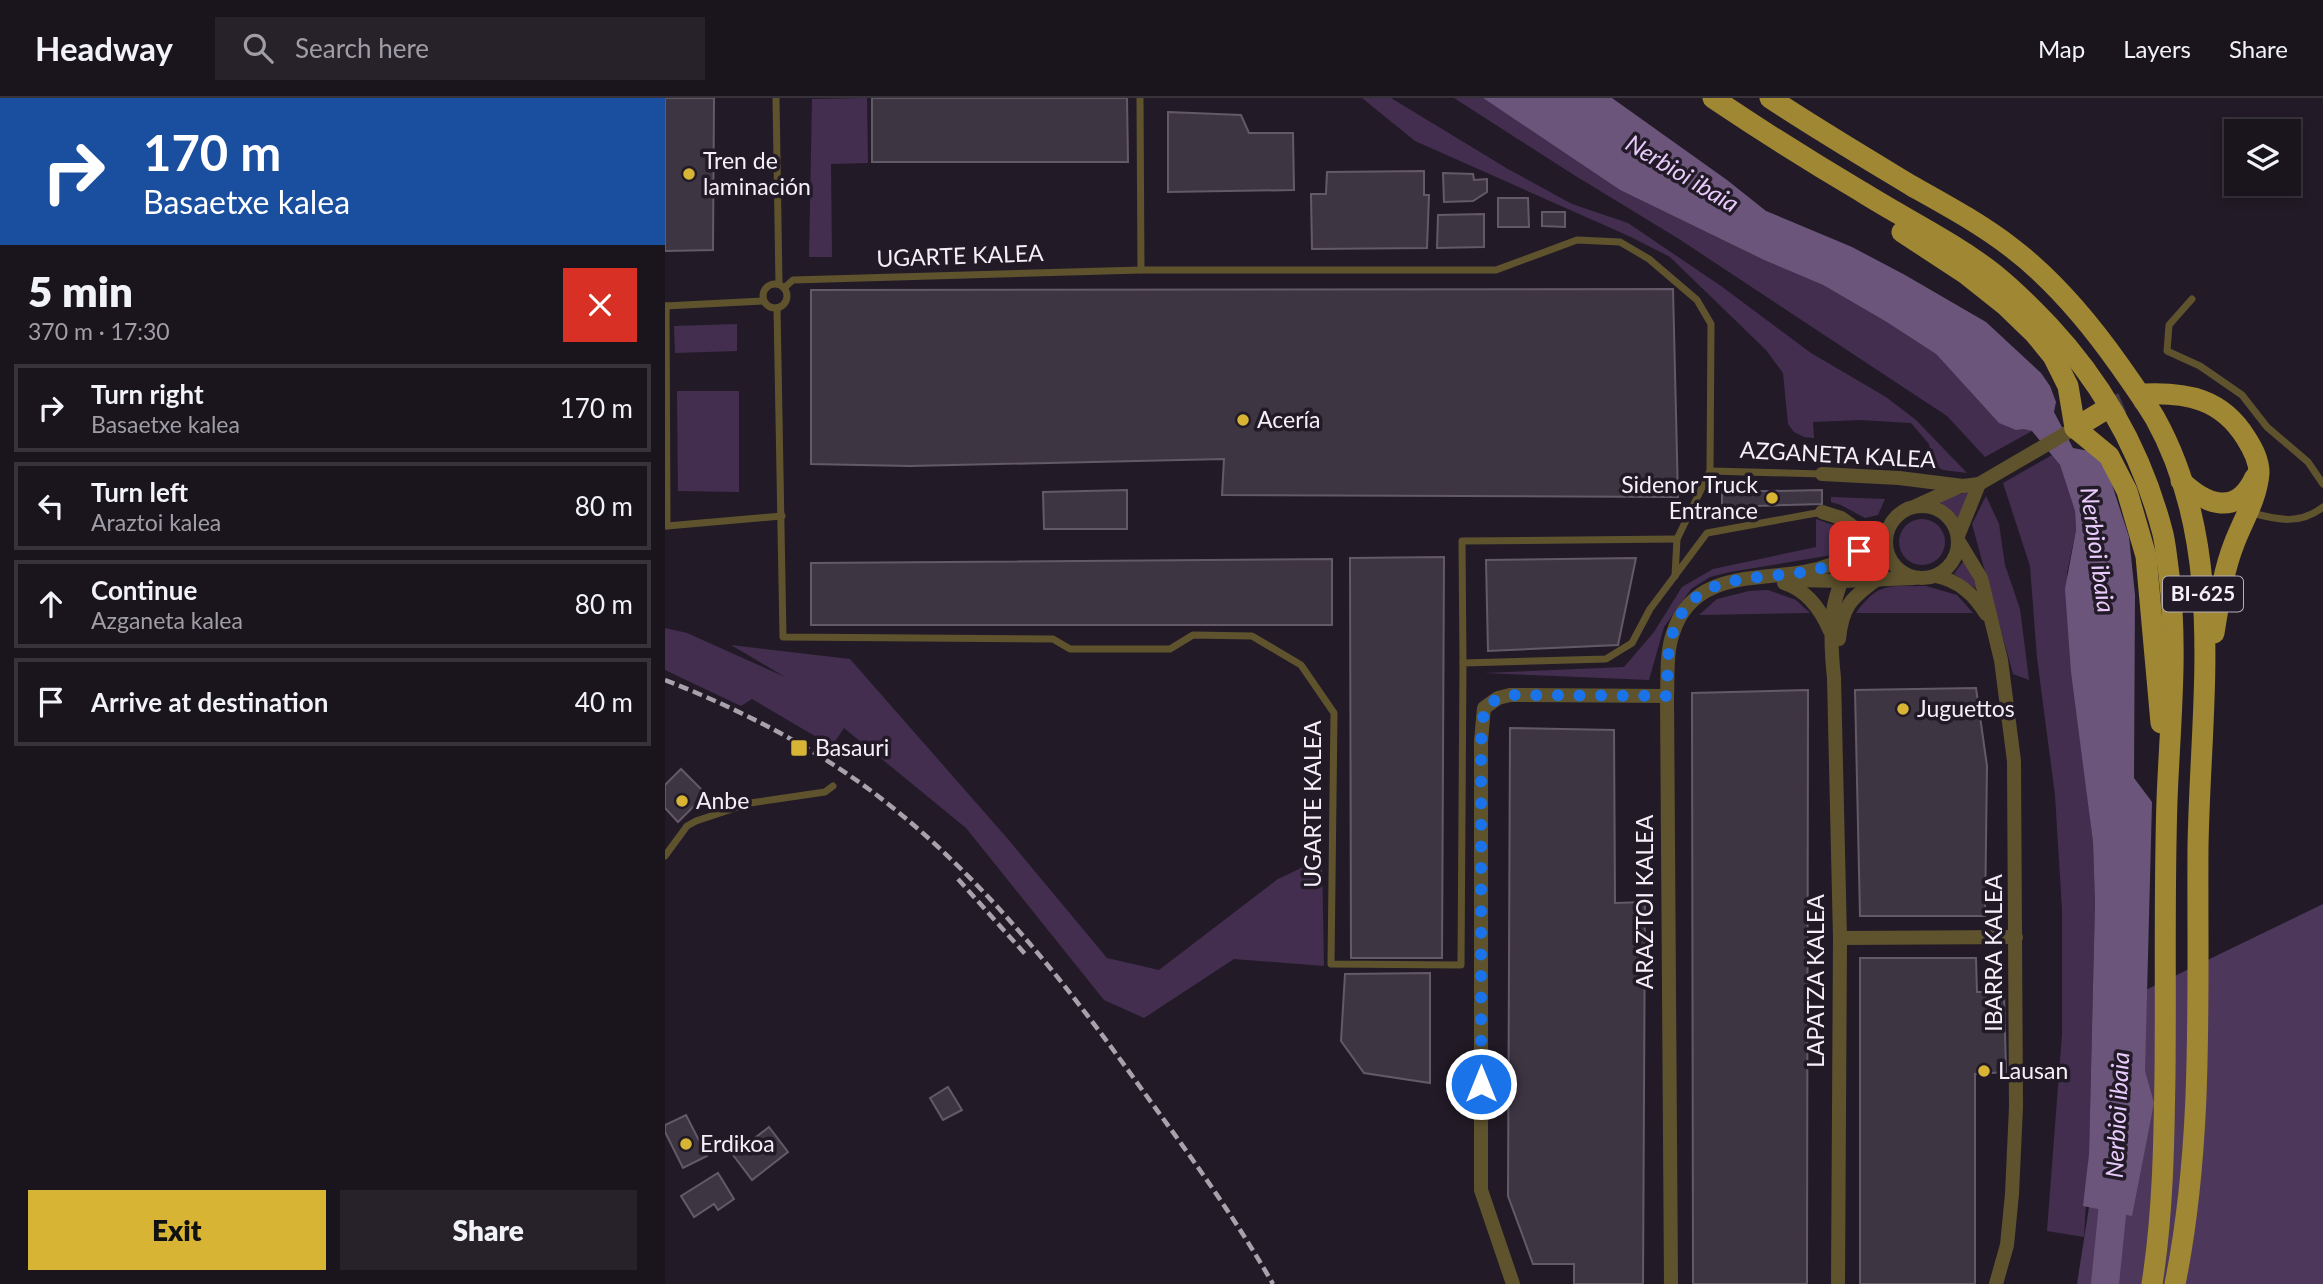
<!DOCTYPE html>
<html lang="en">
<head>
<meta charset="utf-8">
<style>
  :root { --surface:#1a141d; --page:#27212a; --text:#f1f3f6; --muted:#9f9ea4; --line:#38333b; --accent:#d8b434 }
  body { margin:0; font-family:Lato,sans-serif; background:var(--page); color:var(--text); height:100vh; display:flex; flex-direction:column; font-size:26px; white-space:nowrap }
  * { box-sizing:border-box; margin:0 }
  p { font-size:23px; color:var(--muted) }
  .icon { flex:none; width:38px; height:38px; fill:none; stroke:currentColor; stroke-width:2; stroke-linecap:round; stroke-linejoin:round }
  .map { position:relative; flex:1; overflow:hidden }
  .panel { display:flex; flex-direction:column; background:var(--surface); width:665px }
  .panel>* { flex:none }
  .top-card { background:#1a4fa0; color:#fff; overflow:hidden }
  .buttons { position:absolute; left:1559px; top:21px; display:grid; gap:14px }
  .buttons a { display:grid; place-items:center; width:77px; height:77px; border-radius:0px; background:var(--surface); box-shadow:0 4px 10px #0003,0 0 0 2px var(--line); font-size:35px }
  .pin { position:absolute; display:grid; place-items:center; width:60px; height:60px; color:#fff; margin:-30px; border-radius:14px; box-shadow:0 4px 10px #0006 }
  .me { position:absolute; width:77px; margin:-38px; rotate:0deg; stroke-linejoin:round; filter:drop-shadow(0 0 5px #0008) }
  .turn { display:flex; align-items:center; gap:24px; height:147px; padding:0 28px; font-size:32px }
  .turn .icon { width:91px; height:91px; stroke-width:2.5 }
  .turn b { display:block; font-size:49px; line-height:60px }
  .round { display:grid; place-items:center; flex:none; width:74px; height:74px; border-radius:0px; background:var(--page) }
  .head { display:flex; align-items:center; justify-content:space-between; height:119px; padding:0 28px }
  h1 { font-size:42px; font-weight:800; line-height:52px }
  .cta { display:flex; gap:14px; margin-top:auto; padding:14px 28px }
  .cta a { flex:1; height:80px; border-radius:0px; background:var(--accent); color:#111; font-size:28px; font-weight:800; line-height:80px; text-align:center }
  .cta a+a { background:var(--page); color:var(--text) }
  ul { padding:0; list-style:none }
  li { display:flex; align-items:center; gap:21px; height:88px; margin:0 14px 10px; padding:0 14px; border:4px solid var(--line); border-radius:0px }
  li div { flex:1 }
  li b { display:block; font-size:26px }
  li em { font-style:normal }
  header { display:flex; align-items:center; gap:42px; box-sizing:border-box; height:98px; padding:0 35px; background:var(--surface); border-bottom:2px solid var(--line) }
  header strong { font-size:33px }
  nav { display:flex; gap:38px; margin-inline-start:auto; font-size:24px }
  .search { width:490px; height:63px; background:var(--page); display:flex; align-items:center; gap:18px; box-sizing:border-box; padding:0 24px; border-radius:0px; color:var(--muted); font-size:26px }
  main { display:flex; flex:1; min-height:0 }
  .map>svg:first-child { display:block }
  .green { fill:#432e50 }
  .forest { fill:#4d385b }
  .water { fill:#6c557a }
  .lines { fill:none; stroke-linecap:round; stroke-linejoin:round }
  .river { stroke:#6c557a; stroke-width:28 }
  .building { fill:#3e3543; stroke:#635a69; stroke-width:2 }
  .primary-tunnel { stroke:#423b46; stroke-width:21; stroke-dasharray:21 10; stroke-linecap:butt }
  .lane { stroke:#5f532e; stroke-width:7 }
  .street { stroke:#5f532e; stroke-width:14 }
  .primary { stroke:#a08734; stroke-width:21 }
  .rail { stroke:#a8a2ac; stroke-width:4.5; stroke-dasharray:10 5; stroke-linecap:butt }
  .route { stroke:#1a73e8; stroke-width:12; stroke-dasharray:0 21.6 }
  .poi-dot { fill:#d8b434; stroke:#221b27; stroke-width:2.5 }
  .labels { text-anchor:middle; stroke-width:7; stroke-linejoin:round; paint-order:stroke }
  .shield { fill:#221b27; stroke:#b5afb9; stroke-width:2 }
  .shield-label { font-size:21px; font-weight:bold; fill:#f4eff8 }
  .poi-label { font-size:23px; fill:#f4eff8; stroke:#221b27; text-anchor:start }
  .street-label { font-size:23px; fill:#f4eff8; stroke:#221b27 }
  .water-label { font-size:24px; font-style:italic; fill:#e9cbfd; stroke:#221b27 }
</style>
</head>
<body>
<header>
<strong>Headway</strong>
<div class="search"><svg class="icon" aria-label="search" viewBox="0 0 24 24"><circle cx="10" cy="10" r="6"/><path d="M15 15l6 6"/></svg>Search here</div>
<nav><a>Map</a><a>Layers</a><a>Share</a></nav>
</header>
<main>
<section class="panel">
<div class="top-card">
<div class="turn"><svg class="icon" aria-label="right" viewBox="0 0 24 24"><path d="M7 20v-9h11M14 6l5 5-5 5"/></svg><div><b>170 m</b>Basaetxe kalea</div></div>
</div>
<div class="head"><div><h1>5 min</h1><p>370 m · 17:30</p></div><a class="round" style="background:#d93025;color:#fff"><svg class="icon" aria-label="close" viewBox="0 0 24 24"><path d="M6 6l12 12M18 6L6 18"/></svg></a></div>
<ul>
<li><svg class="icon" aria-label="right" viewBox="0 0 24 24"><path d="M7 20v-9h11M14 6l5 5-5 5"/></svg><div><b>Turn right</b><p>Basaetxe kalea</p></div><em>170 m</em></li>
<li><svg class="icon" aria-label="left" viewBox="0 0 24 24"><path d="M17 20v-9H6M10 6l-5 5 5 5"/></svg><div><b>Turn left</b><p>Araztoi kalea</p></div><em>80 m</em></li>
<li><svg class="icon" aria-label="ahead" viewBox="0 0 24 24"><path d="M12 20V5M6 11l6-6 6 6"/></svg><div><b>Continue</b><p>Azganeta kalea</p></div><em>80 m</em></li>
<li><svg class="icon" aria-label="arrive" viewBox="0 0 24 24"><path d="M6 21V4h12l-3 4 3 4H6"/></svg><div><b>Arrive at destination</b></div><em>40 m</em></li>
</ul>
<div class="cta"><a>Exit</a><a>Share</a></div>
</section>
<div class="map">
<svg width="1658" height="1186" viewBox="0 0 1658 1186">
  <rect width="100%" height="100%" fill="#221b27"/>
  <!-- green -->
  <g class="green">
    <path d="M 202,0 L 203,65 L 166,66 L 167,159 L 144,159 L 147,1 Z"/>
    <path d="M 697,0 L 726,0 L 843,71 L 907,106 L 963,125 L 1056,188 L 1146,255 L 1221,299 L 1251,322 L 1302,375 L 1278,372 L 1268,366 L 1264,346 L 1246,325 L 1195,322 L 1148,324 L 1149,340 L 1139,339 L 1129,334 L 1123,326 L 1118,275 L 1101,252 L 1005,159 L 966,139 L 750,43 Z"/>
    <path d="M 789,0 L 818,0 L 955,92 L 1099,162 L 1158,187 L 1220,223 L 1271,256 L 1326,316 L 1367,333 L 1320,359 L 1282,318 L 1014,141 L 909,77 Z"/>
    <path d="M 72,226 L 72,253 L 10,255 L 9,228 Z"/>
    <path d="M 12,293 L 74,293 L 74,394 L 13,393 Z"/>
    <path d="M 1387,357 L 1395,367 L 1410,413 L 1411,432 L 1402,475 L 1418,660 L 1428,744 L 1430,805 L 1424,1056 L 1419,1139 L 1382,1133 L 1397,936 L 1397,812 L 1390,697 L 1372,560 L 1365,468 L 1338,385 Z"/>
    <path d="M 1310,392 L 1294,421 L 1273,402 Z"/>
    <path d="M 1321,398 L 1334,426 L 1340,467 L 1355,511 L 1364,582 L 1348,576 L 1307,426 Z"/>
    <path d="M 1166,399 L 1220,401 L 1213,417 L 1200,420 L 1176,407 L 1166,404 Z"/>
    <path d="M 1151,421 L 1168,427 L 1191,442 L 1167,457 L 1065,474 L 1045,479 L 1026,491 L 999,529 L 984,582 L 819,575 L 959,569 L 989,534 L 1017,489 L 1048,471 L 1151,449 Z"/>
    <circle cx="1257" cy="444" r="23"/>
    <path d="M 1203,454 L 1224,474 L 1189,477 Z"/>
    <path d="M 1300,461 L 1313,492 L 1289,476 Z"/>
    <path d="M 1261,488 L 1292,497 L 1308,515 L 1191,515 C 1214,483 1224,489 1261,488 Z"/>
    <path d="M 1103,492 L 1131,502 L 1145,515 L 1034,517 L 1052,501 L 1084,493 Z"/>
    <path d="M 0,530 L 22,535 L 120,579 L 66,547 L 185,561 L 342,740 L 442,860 L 494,872 L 613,781 L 657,760 L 659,868 L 569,861 L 479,920 L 439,902 L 301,730 L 179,630 L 167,648 L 87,601 L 76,608 L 0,572 Z"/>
  </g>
  <!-- forest -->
  <path class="forest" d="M 1658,806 L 1658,1186 L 1412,1186 L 1456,904 Z"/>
  <!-- water -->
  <path class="water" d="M 818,0 L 947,0 L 1062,82 L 1101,113 L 1187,149 L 1240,177 L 1321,224 L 1376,275 L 1385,288 L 1391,304 L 1389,314 L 1408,350 L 1424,353 L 1441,368 L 1464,439 L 1470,497 L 1469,680 L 1487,704 L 1480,973 L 1489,1005 L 1467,1118 L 1418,1108 L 1424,1056 L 1430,805 L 1428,744 L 1406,574 L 1400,491 L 1411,432 L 1410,413 L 1395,367 L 1367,333 L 1359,331 L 1351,332 L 1334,325 L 1271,256 L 1220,223 L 1158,187 L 1099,162 L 955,92 Z"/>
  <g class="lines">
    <!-- river -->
    <path class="river" d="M 1440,1186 L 1451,1077"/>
  </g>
  <!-- building -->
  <g class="building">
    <path d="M 0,0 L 49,0 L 48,152 L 0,153 Z"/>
    <path d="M 207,0 L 462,0 L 463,64 L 207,64 Z"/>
    <path d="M 503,14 L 576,17 L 584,35 L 628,35 L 629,92 L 503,94 Z"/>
    <path d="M 759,73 L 759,97 L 764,97 L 762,150 L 647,151 L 646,96 L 661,96 L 662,74 Z"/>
    <path d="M 778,75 L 808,76 L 809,82 L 822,81 L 822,94 L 808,103 L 779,104 Z"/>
    <path d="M 833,100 L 863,100 L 864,129 L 833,129 Z"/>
    <path d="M 877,114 L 900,114 L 900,129 L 877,128 Z"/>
    <path d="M 819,116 L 819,149 L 772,150 L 773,117 Z"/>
    <path d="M 1008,191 L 1013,399 L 557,397 L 559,361 L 245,368 L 146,366 L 146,192 Z"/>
    <path d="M 462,392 L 462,431 L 379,431 L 378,394 Z"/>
    <path d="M 1157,392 L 1157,406 L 1057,409 L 1057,394 Z"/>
    <path d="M 779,459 L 777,860 L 686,860 L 685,460 Z"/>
    <path d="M 971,460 L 953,547 L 823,553 L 821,462 Z"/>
    <path d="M 667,461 L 667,527 L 146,527 L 146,465 Z"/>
    <path d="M 1311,590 L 1322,668 L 1320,818 L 1195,818 L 1190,592 Z"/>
    <path d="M 1143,592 L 1142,1186 L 1028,1186 L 1027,595 Z"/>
    <path d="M 845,630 L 949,632 L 950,805 L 980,804 L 978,1186 L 909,1186 L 909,1166 L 868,1166 L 843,1098 Z"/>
    <path d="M 16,671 L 41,696 L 13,724 L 0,710 L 0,687 Z"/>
    <path d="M 1195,860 L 1311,860 L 1312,894 L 1339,894 L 1341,974 L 1310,976 L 1310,1186 L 1195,1186 Z"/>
    <path d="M 765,875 L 765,985 L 699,975 L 676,943 L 680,876 Z"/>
    <path d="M 283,989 L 297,1012 L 278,1022 L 265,1000 Z"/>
    <path d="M 21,1017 L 42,1058 L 18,1070 L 0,1034 L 0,1027 Z"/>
    <path d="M 104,1029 L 123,1054 L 87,1082 L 68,1057 Z"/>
    <path d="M 53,1075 L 69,1101 L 53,1112 L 49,1106 L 29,1119 L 16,1098 Z"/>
  </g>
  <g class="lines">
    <!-- primary-tunnel -->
    <path class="primary-tunnel" d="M 1438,313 L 1479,296"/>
    <!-- lane -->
    <g class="lane">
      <path d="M 111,0 L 114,186"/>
      <path d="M 475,0 L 476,172"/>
      <circle cx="110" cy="198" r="12"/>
      <path d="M 119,190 L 128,182 L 476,172 L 831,172 L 912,142 L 955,144 L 984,161 L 1032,202 L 1046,226 L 1045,373 L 1012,441 L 1010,478"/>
      <path d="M 1527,201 L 1504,227 L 1502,253 L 1535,268 L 1577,297 L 1602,329 L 1643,364 L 1658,386"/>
      <path d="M 0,208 L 98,203"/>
      <path d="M 112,210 L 118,539 L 388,541 L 405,551 L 505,551 L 528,537 L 587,538 L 636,567 L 669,615 L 666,866 L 796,867 L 798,565 L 941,561 L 967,545 L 985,511 L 1042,435 L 1157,414"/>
      <path d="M 1045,373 L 1157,376"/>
      <path d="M 1587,415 C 1613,422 1635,427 1658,409"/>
      <path d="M 0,428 L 2,428 L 1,208"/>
      <path d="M 2,428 L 117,418"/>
      <path d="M 798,565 L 797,443 L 1012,441"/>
      <path d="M 0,758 L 22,728 L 31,723 L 85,705 L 160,694 L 168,688"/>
    </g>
    <!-- street -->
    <g class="street">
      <path d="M 1157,376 L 1234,380 L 1298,388 L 1314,386 L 1410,330"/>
      <circle cx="1257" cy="444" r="36"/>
      <path d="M 1251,408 L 1293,389"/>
      <path d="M 1157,414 L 1176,420 L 1205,441 L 1214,442"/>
      <path d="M 1293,438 L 1314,386"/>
      <path d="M 1293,442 L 1316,480 L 1336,562 L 1349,663 L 1351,1009 L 1347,1096 L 1342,1147 L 1331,1186"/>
      <path d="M 1271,478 C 1294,483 1309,496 1321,516"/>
      <path d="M 1130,482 L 1177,483 L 1249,480"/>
      <path d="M 1119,485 C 1142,492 1156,512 1165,533"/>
      <path d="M 1174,541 C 1177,509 1186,500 1211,482"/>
      <path d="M 1175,840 L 1351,839"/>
      <path d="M 848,1186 L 816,1092 L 816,643 L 819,610 L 833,600 L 845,597 L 1002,598"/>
      <path d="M 1006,1186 L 1002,598 C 1003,577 1001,555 1008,535 C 1027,474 1090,482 1139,474 C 1159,471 1177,463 1194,453"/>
      <path d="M 1173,1186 L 1175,840 L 1169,580 C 1163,524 1164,485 1205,441"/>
    </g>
    <!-- primary -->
    <g class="primary">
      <path d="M 1048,0 C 1097,33 1146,64 1197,94 C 1240,121 1288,144 1328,175 C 1348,191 1367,210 1384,228 C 1439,287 1478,358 1498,436 C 1501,449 1502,463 1504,477 C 1513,553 1505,626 1502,702 C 1499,793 1501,885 1500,976 C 1499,1046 1498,1116 1487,1186"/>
      <path d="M 1105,0 C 1152,31 1199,59 1247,88 C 1281,107 1316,126 1347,150 C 1390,183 1424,224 1455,268 C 1467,285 1479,302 1490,320 C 1563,451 1535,607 1533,750 C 1532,895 1539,1043 1510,1186"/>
      <path d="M 1237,134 L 1301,176 L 1340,207 L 1370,236 L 1388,258 L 1403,288 L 1410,330 L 1444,358 L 1462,393 L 1481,458 L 1496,625"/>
      <path d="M 1479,296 C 1522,294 1557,301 1581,340 C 1588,351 1594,362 1594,375 C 1592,401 1578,422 1569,446 C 1558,474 1554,505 1549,535"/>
      <path d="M 1410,330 L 1438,313"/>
      <path d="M 1516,383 C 1541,407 1572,419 1590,379"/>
    </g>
    <!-- rail -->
    <g class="rail">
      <path d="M 0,582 C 74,611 145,647 209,695 C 316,776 400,884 478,993 C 524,1056 569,1118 608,1186"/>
      <path d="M 293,781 L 361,857"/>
    </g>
  </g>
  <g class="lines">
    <!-- route -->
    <path class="route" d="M 816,986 L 816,643 L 819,610 L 833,600 L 845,597 L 1002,598 C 1003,577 1001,555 1008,534 C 1027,474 1090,482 1139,474 C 1159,471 1177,463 1194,453"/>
  </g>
  <!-- markers -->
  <g class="poi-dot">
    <circle cx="24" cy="76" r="7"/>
    <circle cx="578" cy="322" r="7"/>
    <circle cx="1107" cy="400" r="7"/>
    <circle cx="1238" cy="611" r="7"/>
    <rect x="125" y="641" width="18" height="18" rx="3.5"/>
    <circle cx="17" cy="703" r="7"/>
    <circle cx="1319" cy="973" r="7"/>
    <circle cx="21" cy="1046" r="7"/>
  </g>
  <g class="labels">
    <!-- shield labels -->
    <rect class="shield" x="1498" y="478.5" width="80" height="35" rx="5"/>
    <g class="shield-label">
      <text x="1538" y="503">BI-625</text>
    </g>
    <!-- poi labels -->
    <g class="poi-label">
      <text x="38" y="71">Tren de<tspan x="38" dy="26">laminación</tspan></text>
      <text x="592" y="330">Acería</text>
      <text x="1093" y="395" text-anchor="end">Sidenor Truck<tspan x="1093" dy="26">Entrance</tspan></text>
      <text x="1252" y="619">Juguettos</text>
      <text x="150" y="658">Basauri</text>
      <text x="31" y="711">Anbe</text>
      <text x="1333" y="981">Lausan</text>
      <text x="35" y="1054">Erdikoa</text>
    </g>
    <!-- street labels -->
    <g class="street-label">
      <text transform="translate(295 158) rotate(-2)" y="8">UGARTE KALEA</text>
      <text transform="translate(1173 357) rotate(3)" y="8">AZGANETA KALEA</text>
      <text transform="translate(648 706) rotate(-90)" y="8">UGARTE KALEA</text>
      <text transform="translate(980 804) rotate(-90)" y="8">ARAZTOI KALEA</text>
      <text transform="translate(1329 855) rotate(-90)" y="8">IBARRA KALEA</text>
      <text transform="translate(1151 883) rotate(-90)" y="8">LAPATZA KALEA</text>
    </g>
    <!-- water labels -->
    <g class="water-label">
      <text transform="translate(1017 76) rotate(31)" y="8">Nerbioi ibaia</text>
      <text transform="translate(1432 452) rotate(82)" y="8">Nerbioi ibaia</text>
      <text transform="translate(1453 1017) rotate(-87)" y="8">Nerbioi ibaia</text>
    </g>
  </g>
</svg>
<div class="buttons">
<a><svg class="icon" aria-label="layers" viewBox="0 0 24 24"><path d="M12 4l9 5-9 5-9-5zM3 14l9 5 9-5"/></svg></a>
</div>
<div class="pin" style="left:1194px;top:453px;background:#d93025"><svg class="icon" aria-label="arrive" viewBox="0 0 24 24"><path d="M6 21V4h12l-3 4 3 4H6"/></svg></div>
<svg class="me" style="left:816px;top:986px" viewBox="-20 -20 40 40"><circle r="17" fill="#1a73e8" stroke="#fff" stroke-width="3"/><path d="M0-11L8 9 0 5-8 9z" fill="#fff"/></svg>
</div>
</main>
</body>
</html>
